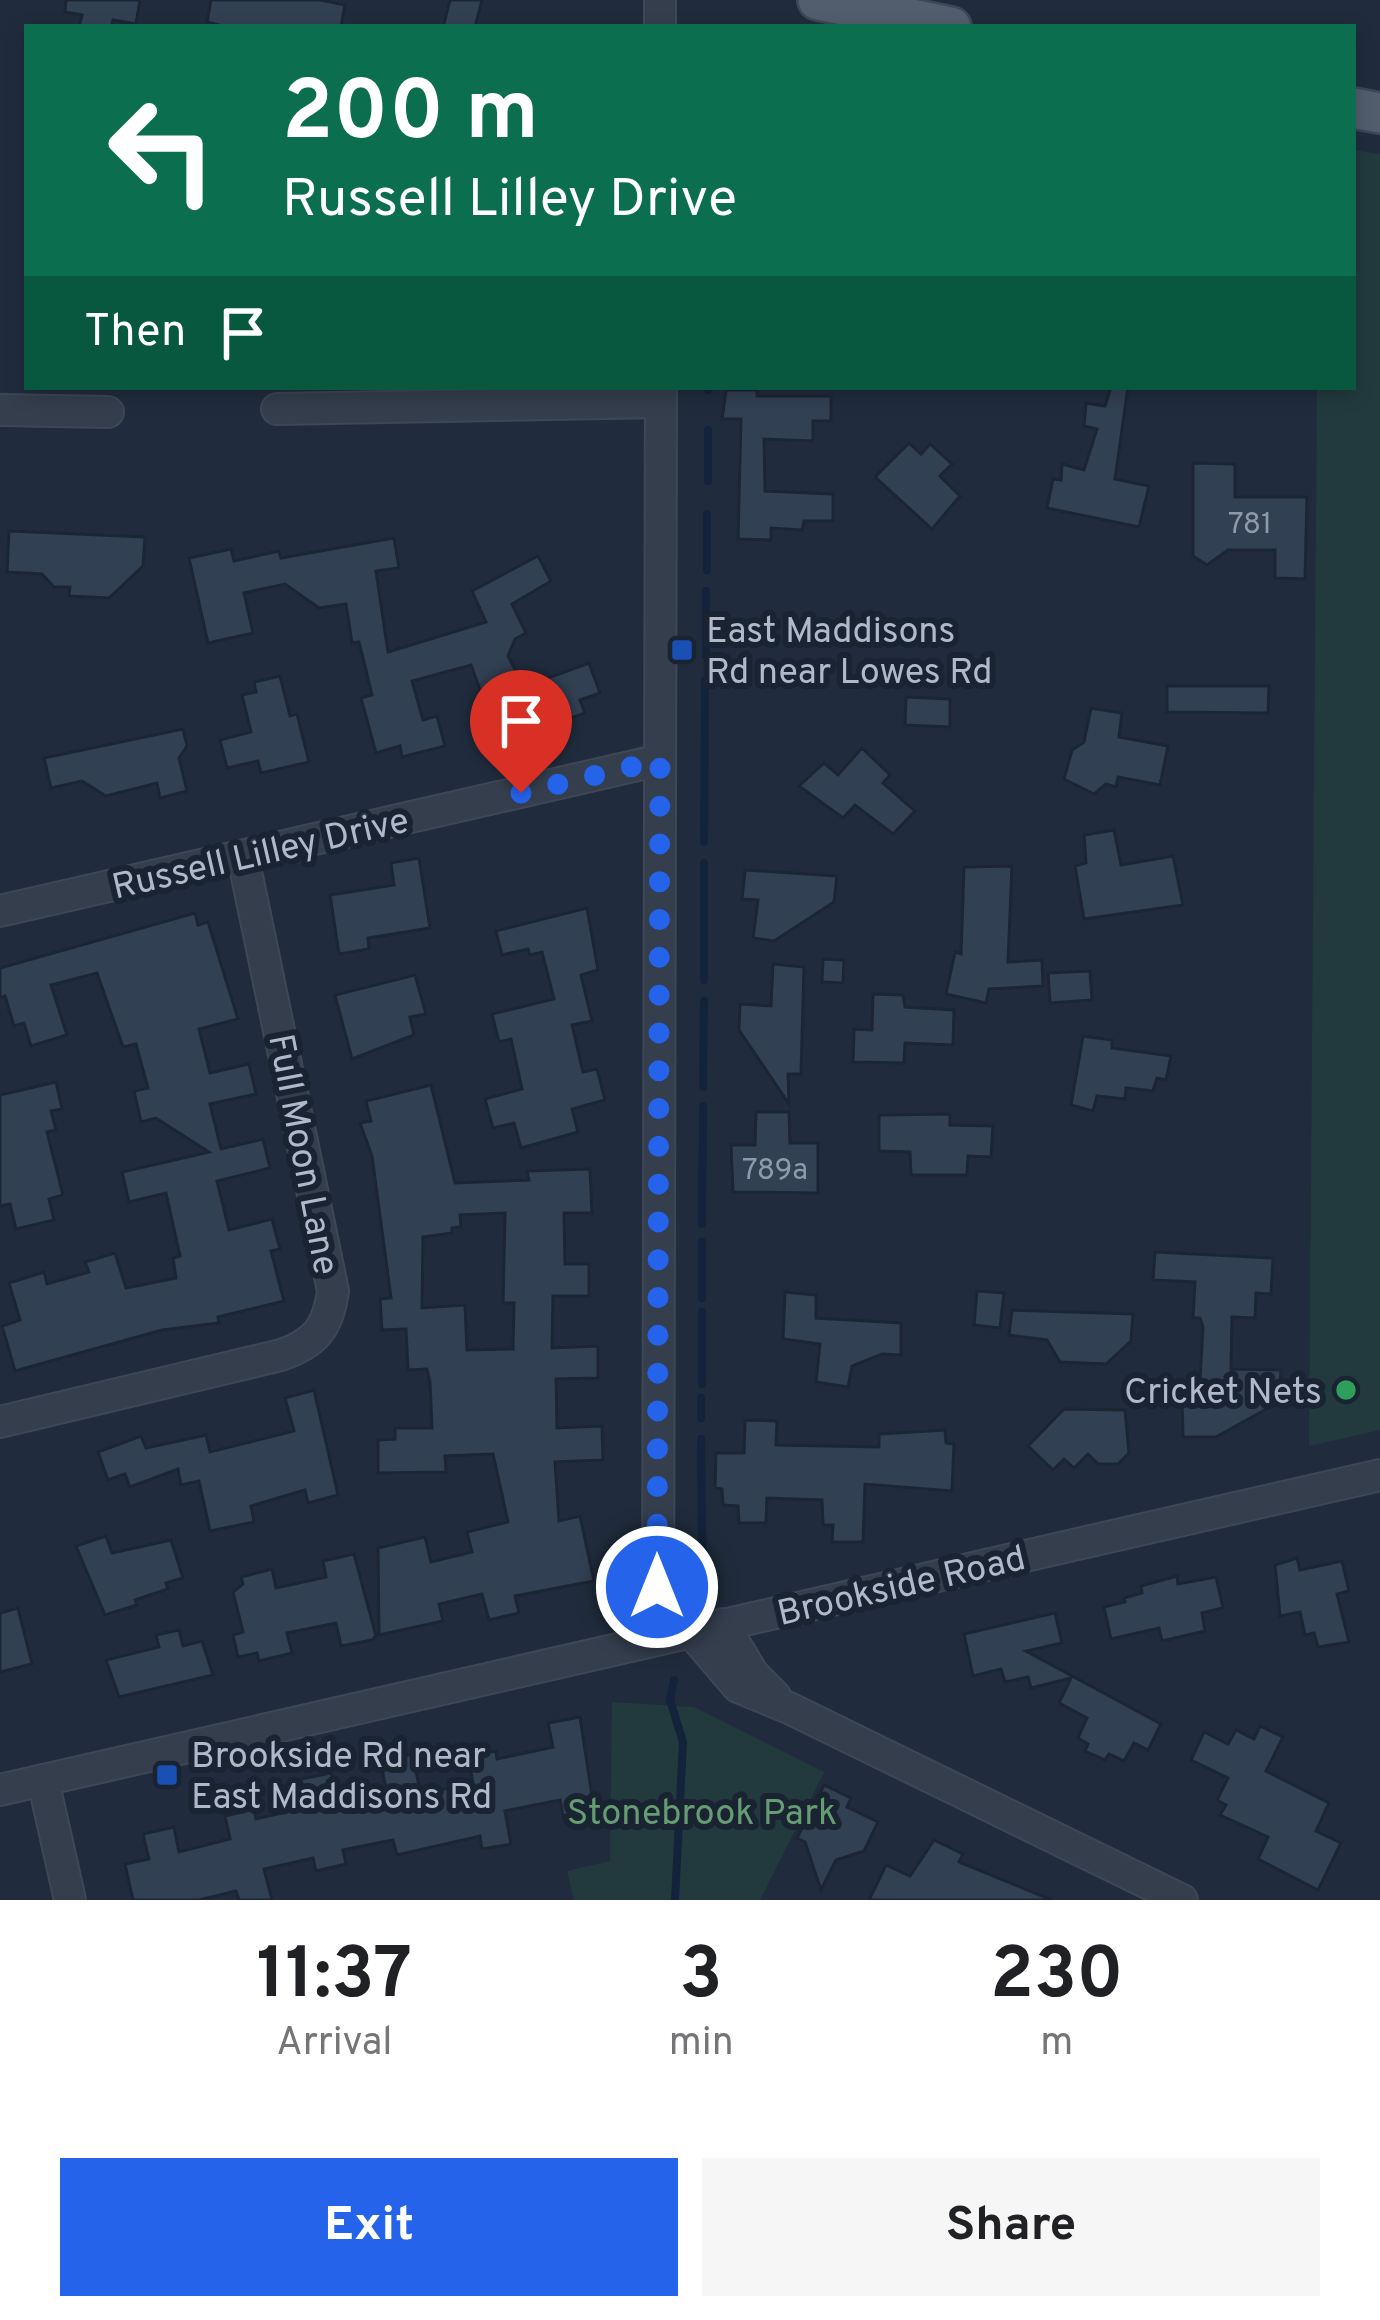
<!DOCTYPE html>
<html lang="en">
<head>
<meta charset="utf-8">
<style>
  :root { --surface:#fff; --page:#f6f6f6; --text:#202124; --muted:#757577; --accent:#2563eb }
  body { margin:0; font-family:Overpass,sans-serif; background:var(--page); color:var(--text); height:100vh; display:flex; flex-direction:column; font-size:45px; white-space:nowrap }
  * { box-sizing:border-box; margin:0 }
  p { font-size:39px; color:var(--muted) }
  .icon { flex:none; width:66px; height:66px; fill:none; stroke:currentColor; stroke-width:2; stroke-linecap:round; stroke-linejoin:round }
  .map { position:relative; height:1900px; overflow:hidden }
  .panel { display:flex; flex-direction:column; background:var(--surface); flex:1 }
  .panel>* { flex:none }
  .banner { position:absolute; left:24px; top:24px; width:1332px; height:366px; border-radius:0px; box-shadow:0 6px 18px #0003; background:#0b6e4f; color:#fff; overflow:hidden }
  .pin { position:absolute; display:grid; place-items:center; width:102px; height:102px; color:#fff; margin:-123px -51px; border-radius:50% 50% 50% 0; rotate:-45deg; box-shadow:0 0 12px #0007 }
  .pin .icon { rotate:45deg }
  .me { position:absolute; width:132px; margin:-66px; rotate:0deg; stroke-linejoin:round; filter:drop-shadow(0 0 9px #0008) }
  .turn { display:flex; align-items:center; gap:42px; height:252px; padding:0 60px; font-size:54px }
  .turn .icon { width:156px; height:156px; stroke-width:2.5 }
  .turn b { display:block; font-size:84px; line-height:102px }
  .then { display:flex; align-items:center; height:114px; padding:0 60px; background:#0003; gap:24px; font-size:45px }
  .eta { display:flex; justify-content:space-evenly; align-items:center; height:204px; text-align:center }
  .eta b { font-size:72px; font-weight:700; line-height:84px }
  .cta { display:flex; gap:24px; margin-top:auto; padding:24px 60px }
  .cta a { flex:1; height:138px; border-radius:0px; background:var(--accent); color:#fff; font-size:48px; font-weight:700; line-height:138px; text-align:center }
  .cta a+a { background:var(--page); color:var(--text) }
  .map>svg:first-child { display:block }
  .green { fill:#223a3e }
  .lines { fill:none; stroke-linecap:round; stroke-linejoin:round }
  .stream { stroke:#13233b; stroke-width:8 }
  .building { fill:#324054; stroke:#1c2534; stroke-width:3; fill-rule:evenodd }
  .minor-casing { stroke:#3e4756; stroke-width:34 }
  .major-casing { stroke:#3e4756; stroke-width:44 }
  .minor { stroke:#343e4d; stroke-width:30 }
  .major { stroke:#525d6d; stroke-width:39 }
  .route { stroke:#2563eb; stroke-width:21; stroke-dasharray:0 37.8 }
  .transit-dot { fill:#1a4fb4; stroke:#1a2332; stroke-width:4.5 }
  .leisure-dot { fill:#2e9e5b; stroke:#1a2332; stroke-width:4.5 }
  .labels { text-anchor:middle; stroke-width:12; stroke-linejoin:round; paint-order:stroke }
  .number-label { font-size:30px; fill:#8e99aa }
  .poi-label { font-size:36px; fill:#b0b9c9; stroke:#1a2332; text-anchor:start }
  .street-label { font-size:36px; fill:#b0b9c9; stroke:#1a2332 }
  .park-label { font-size:36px; fill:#659c72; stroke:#1a2332 }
</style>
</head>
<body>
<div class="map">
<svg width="1380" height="1900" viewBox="0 0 1380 1900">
  <rect width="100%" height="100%" fill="#202c3d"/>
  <!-- green -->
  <g class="green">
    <path d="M 1353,150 L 1380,154 L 1380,1430 L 1309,1446 L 1317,387 L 1353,387 Z"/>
    <path d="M 612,1702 L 694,1707 L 824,1772 L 760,1900 L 574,1900 L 567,1871 L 610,1861 Z"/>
  </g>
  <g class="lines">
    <!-- stream -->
    <g class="stream">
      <path d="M 708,390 L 708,387"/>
      <path d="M 708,481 L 708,430"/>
      <path d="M 707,570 L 707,514"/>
      <path d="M 706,655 L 706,591"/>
      <path d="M 704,842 L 705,680"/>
      <path d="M 704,863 L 704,980"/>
      <path d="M 703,1087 L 704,1001"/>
      <path d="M 702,1224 L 703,1106"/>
      <path d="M 702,1298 L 702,1242"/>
      <path d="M 702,1384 L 702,1312"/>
      <path d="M 701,1398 L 701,1418"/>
      <path d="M 701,1439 L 703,1588"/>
      <path d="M 674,1680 L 670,1700 L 683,1742 L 675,1900"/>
    </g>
  </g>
  <!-- building -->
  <g class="building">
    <path d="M 66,0 L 140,0 L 136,24 L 113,20 L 111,27 L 79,27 L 82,15 L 65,12 Z"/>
    <path d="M 211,0 L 321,0 L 345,5 L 341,27 L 227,27 L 207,22 Z"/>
    <path d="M 450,0 L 482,0 L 475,27 L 443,27 Z"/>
    <path d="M 1111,387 L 1128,387 L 1115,479 L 1149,486 L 1139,527 L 1047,508 L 1053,479 L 1061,480 L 1062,464 L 1084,470 L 1097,429 L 1084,426 L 1086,403 L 1105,406 Z"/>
    <path d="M 726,390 L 757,390 L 757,396 L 831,396 L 831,421 L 813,421 L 813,441 L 764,439 L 765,491 L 833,494 L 833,521 L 804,521 L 802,530 L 771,528 L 771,540 L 738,539 L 741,419 L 722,419 Z"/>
    <path d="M 909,443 L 921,454 L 930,444 L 952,464 L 940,476 L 960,496 L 932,529 L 875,477 Z"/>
    <path d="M 1193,463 L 1235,464 L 1235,497 L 1307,497 L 1305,579 L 1275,578 L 1275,550 L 1228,550 L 1207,565 L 1193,556 Z"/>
    <path d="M 9,531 L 145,537 L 143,566 L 109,598 L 69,596 L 70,587 L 54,587 L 42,574 L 7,572 Z"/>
    <path d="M 394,538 L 399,568 L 376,571 L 388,652 L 486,622 L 472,591 L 538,556 L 551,581 L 512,604 L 526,633 L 515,639 L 508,656 L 524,687 L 589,663 L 600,693 L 580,700 L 585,713 L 505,742 L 500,729 L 495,731 L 471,665 L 412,681 L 423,720 L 437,716 L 445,746 L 402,757 L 400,746 L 376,753 L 361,698 L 372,695 L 359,642 L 352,643 L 346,604 L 319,608 L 285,584 L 244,593 L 253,633 L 208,643 L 189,558 L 231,549 L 234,561 L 279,551 L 281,558 Z"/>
    <path d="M 280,676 L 290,716 L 297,714 L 309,762 L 261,773 L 258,761 L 227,768 L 220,740 L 251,732 L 242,695 L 256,692 L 254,682 Z"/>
    <path d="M 1167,686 L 1269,686 L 1268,713 L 1167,712 Z"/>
    <path d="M 906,697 L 950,699 L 950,727 L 905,725 Z"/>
    <path d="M 1091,708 L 1122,713 L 1119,737 L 1168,746 L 1160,785 L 1118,777 L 1116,787 L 1106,784 L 1094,794 L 1064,779 L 1072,750 L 1084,742 Z"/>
    <path d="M 183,729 L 187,746 L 179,758 L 187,791 L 160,798 L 157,783 L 106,796 L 82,781 L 51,788 L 44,758 Z"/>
    <path d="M 862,748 L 890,775 L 883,783 L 915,811 L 893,834 L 855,805 L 843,818 L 799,786 L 824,763 L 838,775 Z"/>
    <path d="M 1114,830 L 1121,865 L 1173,856 L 1183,905 L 1084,919 L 1075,866 L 1086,863 L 1084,835 Z"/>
    <path d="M 419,858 L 430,928 L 368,938 L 369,949 L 339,954 L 330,895 L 394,885 L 391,863 Z"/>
    <path d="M 1012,866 L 1008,962 L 1042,960 L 1043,986 L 989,989 L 986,1003 L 946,994 L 955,952 L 961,954 L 964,867 Z"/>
    <path d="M 745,870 L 837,876 L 834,902 L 774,941 L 753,938 L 758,900 L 742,899 Z"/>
    <path d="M 587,908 L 598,970 L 581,975 L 592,1021 L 572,1025 L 583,1072 L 597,1069 L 605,1100 L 572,1109 L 578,1132 L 521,1148 L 514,1123 L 493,1128 L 485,1099 L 522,1089 L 511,1039 L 499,1042 L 492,1014 L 554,999 L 542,952 L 530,955 L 528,949 L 502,955 L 496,931 Z"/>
    <path d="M 195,913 L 198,925 L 208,922 L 238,1019 L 199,1029 L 210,1073 L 249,1064 L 256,1094 L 210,1104 L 221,1149 L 263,1139 L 270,1168 L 217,1181 L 229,1230 L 272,1219 L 280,1249 L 271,1251 L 284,1301 L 218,1317 L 219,1323 L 162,1330 L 15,1371 L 2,1326 L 20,1320 L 9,1283 L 44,1272 L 47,1284 L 89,1272 L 85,1262 L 115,1253 L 126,1288 L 176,1278 L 173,1258 L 180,1256 L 166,1193 L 129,1202 L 122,1172 L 209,1152 L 156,1118 L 141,1122 L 134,1091 L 148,1088 L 136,1044 L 123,1047 L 97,973 L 51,985 L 67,1035 L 31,1046 L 24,1023 L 14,1026 L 5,996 L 0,998 L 0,968 Z"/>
    <path d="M 823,959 L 844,960 L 843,983 L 822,982 Z"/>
    <path d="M 773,964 L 804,967 L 801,1074 L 788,1074 L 789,1104 L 739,1030 L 740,1004 L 771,1006 Z"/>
    <path d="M 1090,971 L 1092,1000 L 1050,1003 L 1048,973 Z"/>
    <path d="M 415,975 L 426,1014 L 410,1017 L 414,1035 L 352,1059 L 335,995 Z"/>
    <path d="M 873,994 L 903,995 L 905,1007 L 954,1010 L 953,1045 L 905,1043 L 904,1063 L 853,1062 L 854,1029 L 872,1030 Z"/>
    <path d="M 1083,1036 L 1112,1040 L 1112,1048 L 1171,1056 L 1166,1080 L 1157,1078 L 1153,1091 L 1126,1088 L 1125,1099 L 1097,1096 L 1093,1111 L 1071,1105 Z"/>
    <path d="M 56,1082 L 62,1109 L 51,1111 L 56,1130 L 47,1132 L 63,1195 L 49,1199 L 54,1220 L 16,1229 L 10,1204 L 0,1206 L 0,1095 Z"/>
    <path d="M 431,1085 L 455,1183 L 529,1180 L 527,1171 L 590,1169 L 592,1213 L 564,1213 L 565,1264 L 589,1264 L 589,1296 L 553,1296 L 552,1348 L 598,1346 L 598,1378 L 556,1379 L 557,1428 L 602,1426 L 603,1460 L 555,1462 L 559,1521 L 580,1516 L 594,1581 L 515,1596 L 519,1613 L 489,1620 L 482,1594 L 439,1604 L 443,1621 L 379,1635 L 378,1548 L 425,1537 L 431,1562 L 472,1552 L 467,1532 L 508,1522 L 493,1454 L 445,1456 L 446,1472 L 378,1473 L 378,1440 L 395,1439 L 395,1428 L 432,1428 L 430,1383 L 427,1369 L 408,1370 L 406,1329 L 382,1330 L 380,1299 L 391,1298 L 372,1156 L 360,1123 L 371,1121 L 366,1101 ZM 505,1213 L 503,1303 L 514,1303 L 513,1349 L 467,1350 L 465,1305 L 422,1308 L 423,1237 L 452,1233 L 452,1228 L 461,1227 L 460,1215 Z"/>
    <path d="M 756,1112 L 789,1112 L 790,1143 L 818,1143 L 818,1193 L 733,1192 L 731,1145 L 755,1145 Z"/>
    <path d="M 950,1114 L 950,1125 L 993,1126 L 991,1157 L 968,1156 L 967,1175 L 911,1175 L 910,1152 L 879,1151 L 879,1115 Z"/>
    <path d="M 1155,1252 L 1273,1258 L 1271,1294 L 1256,1293 L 1255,1318 L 1232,1317 L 1231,1369 L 1281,1370 L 1279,1402 L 1216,1437 L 1183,1437 L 1182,1397 L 1199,1397 L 1203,1327 L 1200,1318 L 1193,1318 L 1195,1282 L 1153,1280 Z"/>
    <path d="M 977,1291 L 1004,1293 L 1000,1328 L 974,1325 Z"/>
    <path d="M 785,1292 L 816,1295 L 816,1318 L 901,1323 L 901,1355 L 882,1354 L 852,1366 L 848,1387 L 816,1382 L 820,1344 L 783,1339 Z"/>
    <path d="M 1012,1310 L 1133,1314 L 1131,1341 L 1106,1364 L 1060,1362 L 1047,1340 L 1009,1335 Z"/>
    <path d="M 314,1390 L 338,1495 L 308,1503 L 305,1490 L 251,1506 L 254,1522 L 210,1531 L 199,1481 L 181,1485 L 178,1469 L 130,1487 L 125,1474 L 108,1480 L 98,1452 L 141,1436 L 146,1448 L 206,1435 L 210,1452 L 294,1431 L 285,1398 Z"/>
    <path d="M 1064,1409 L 1125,1410 L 1129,1453 L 1118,1464 L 1098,1464 L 1088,1454 L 1074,1468 L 1064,1459 L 1053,1470 L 1028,1446 Z"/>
    <path d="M 745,1420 L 777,1421 L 776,1445 L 879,1447 L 879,1434 L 945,1430 L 946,1443 L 954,1444 L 952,1491 L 865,1484 L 863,1542 L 832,1542 L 833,1525 L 823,1525 L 822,1500 L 767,1498 L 766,1523 L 739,1523 L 738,1506 L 723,1505 L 722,1489 L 715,1488 L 716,1453 L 744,1453 Z"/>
    <path d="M 106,1536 L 112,1553 L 171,1540 L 183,1578 L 166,1583 L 168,1589 L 135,1600 L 137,1605 L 105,1615 L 76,1546 Z"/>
    <path d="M 354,1554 L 376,1636 L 372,1640 L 341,1646 L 336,1623 L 287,1633 L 292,1653 L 259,1661 L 257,1653 L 238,1657 L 233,1635 L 243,1632 L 233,1592 L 243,1584 L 241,1577 L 272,1569 L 276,1588 L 326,1577 L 323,1561 Z"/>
    <path d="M 1297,1558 L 1300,1570 L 1342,1561 L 1349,1591 L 1337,1594 L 1349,1642 L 1318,1647 L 1314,1633 L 1305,1635 L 1300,1612 L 1280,1616 L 1275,1565 Z"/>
    <path d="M 1177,1576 L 1178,1584 L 1216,1577 L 1223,1608 L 1202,1613 L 1205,1631 L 1162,1641 L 1159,1628 L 1111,1639 L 1104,1607 L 1125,1602 L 1124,1598 L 1142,1593 L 1141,1586 Z"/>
    <path d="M 18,1608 L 32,1664 L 0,1672 L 0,1613 Z"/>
    <path d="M 1055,1613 L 1062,1643 L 1026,1651 L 1161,1724 L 1148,1750 L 1134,1743 L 1124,1761 L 1109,1754 L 1105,1760 L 1085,1751 L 1088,1744 L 1078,1738 L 1087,1718 L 1059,1703 L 1071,1678 L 1031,1688 L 1028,1677 L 1005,1682 L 1001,1669 L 973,1676 L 964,1634 Z"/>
    <path d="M 179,1630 L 183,1646 L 202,1641 L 213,1675 L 119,1697 L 106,1660 L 159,1647 L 156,1635 Z"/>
    <path d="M 580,1717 L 594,1809 L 563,1816 L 560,1800 L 505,1811 L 511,1844 L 482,1849 L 480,1836 L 397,1855 L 393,1840 L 343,1850 L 346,1864 L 316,1871 L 313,1858 L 264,1869 L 272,1900 L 239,1900 L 236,1891 L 199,1900 L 133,1900 L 125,1864 L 149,1859 L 143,1834 L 174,1827 L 179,1852 L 230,1839 L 225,1816 L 254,1809 L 256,1819 L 308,1807 L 301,1779 L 331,1773 L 337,1798 L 386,1788 L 380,1761 L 412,1754 L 421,1794 L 473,1783 L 468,1756 L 496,1751 L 497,1759 L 553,1747 L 548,1723 Z"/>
    <path d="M 1260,1726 L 1283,1737 L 1266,1771 L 1329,1803 L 1316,1831 L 1341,1843 L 1318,1890 L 1258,1859 L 1268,1837 L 1220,1815 L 1226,1805 L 1217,1800 L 1228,1778 L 1191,1760 L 1204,1732 L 1228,1744 L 1236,1730 L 1254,1739 Z"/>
    <path d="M 824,1785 L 851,1798 L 847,1807 L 878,1822 L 864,1851 L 836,1860 L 821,1890 L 805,1842 L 797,1838 Z"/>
    <path d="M 934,1840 L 963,1854 L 959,1862 L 1052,1900 L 869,1900 L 886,1865 L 910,1876 Z"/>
  </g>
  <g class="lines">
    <!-- minor casing -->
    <g class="minor-casing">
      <g id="minor">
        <path d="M 660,0 L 660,27"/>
        <path d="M 277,409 L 661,402"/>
        <path d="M 0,410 L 108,412"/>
        <path d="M 0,911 L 660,760"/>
        <path d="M 0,1422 L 281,1355 C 316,1343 328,1327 333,1291 L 243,857"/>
        <path d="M 723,1624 L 753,1674 L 775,1696"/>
        <path d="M 691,1632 L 738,1687 L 789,1708 L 1182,1900"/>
        <path d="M 658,1639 L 661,387"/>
        <path d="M 43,1780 L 70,1900"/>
        <path d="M 0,1790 L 1380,1475"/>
      </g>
    </g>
    <!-- major casing -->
    <g class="major-casing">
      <g id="major">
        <path d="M 818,0 L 951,27"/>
        <path d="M 1353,108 L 1380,113"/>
      </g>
    </g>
    <!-- minor -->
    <use href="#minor" class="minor"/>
    <!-- major -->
    <use href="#major" class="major"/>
  </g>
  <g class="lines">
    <!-- route -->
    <path class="route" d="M 521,793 L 660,760 L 657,1587"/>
  </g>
  <!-- markers -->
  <g class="transit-dot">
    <rect x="670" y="638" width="24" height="24" rx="6"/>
    <rect x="155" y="1763" width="24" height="24" rx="6"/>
  </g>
  <circle class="leisure-dot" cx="1346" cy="1390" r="12"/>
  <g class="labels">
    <!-- number labels -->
    <g class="number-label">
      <text x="1250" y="533">781</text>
      <text x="775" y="1179">789a</text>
    </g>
    <!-- poi labels -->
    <g class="poi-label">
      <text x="706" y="642">East Maddisons<tspan x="706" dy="41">Rd near Lowes Rd</tspan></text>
      <text x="1322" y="1403" text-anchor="end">Cricket Nets</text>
      <text x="191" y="1767">Brookside Rd near<tspan x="191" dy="41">East Maddisons Rd</tspan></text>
    </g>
    <!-- street labels -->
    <g class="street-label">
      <text transform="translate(260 852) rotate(-13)" y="13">Russell Lilley Drive</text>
      <text transform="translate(305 1154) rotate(79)" y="13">Full Moon Lane</text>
      <text transform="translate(901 1584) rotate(-13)" y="13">Brookside Road</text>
    </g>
    <!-- park labels -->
    <g class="park-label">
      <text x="702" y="1824">Stonebrook Park</text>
    </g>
  </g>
</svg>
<div class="pin" style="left:521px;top:793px;background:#d93025"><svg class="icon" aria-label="arrive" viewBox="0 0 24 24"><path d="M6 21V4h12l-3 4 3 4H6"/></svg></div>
<svg class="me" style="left:657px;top:1587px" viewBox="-20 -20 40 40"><circle r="17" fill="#2563eb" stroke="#fff" stroke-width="3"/><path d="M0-11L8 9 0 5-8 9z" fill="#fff"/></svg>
<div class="banner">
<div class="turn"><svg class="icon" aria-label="left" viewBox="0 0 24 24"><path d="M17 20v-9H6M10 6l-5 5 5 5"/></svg><div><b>200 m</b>Russell Lilley Drive</div></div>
<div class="then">Then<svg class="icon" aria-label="arrive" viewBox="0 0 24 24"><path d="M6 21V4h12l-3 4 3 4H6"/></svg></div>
</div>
</div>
<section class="panel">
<div class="eta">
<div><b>11:37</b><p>Arrival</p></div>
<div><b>3</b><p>min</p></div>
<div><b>230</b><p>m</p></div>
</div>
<div class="cta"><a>Exit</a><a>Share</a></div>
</section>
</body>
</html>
